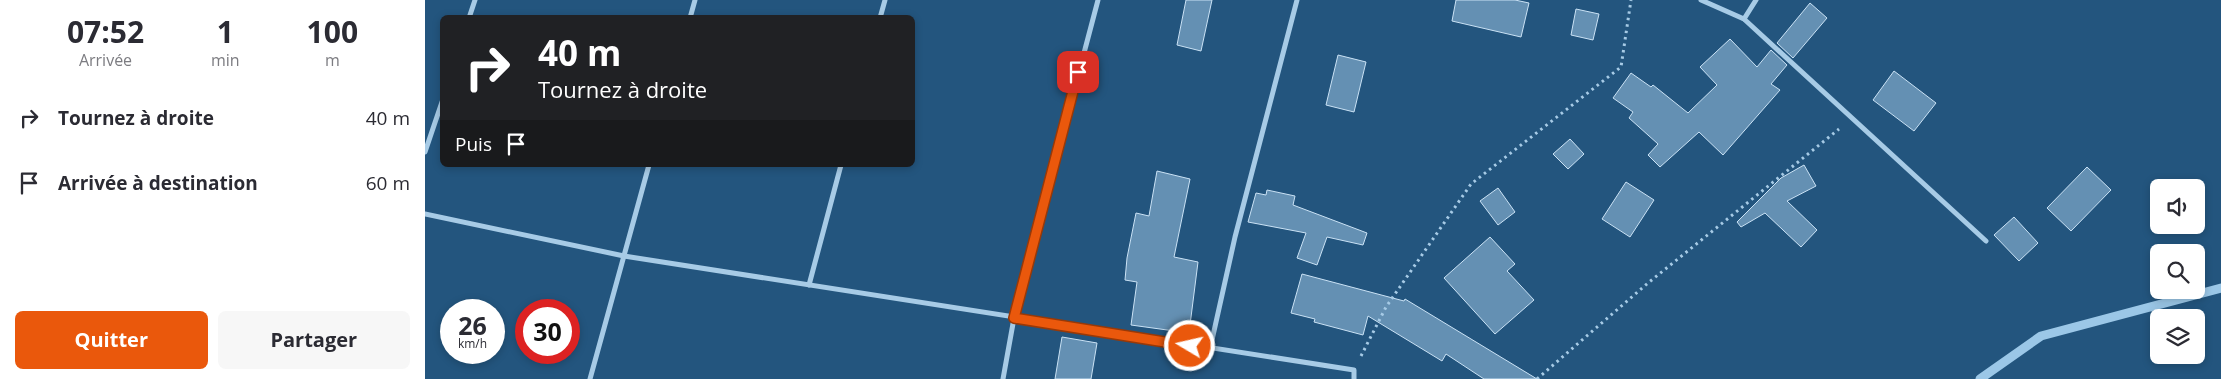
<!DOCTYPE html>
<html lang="fr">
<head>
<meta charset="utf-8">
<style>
  :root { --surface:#fff; --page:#f7f7f7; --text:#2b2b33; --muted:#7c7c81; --accent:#ea580c }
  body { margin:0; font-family:"Open Sans",sans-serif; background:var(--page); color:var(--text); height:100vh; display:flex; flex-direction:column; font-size:19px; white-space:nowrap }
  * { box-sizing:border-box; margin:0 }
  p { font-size:16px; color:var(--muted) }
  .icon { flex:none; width:28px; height:28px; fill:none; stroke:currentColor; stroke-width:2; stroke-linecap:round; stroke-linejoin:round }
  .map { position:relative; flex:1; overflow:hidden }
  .panel { display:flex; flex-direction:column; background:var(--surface); width:425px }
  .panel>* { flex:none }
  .guide { position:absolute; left:15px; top:15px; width:475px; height:152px; border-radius:8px; box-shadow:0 2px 8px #0003; background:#202124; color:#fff; overflow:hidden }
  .buttons { position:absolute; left:1725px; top:179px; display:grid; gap:10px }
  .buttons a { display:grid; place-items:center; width:55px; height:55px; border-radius:8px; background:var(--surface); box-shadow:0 2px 8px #0003; font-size:25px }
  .speed { position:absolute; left:15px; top:299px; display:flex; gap:10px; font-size:25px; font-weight:700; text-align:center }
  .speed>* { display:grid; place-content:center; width:65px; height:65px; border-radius:50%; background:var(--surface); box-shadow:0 2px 8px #0003; line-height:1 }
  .speed small { font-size:12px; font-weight:400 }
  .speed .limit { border:8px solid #d22; background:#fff; color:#111 }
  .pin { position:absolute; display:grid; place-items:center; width:42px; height:42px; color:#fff; margin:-21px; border-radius:10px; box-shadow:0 2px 8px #0006 }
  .me { position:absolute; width:55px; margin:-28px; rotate:279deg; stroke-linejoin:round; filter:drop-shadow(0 0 4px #0008) }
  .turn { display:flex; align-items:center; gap:18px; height:105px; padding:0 15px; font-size:22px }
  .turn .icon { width:65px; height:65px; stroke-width:2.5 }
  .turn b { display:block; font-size:35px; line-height:42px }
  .then { display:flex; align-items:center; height:48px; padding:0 15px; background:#0003; gap:10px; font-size:19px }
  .eta { display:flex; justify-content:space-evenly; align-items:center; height:85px; text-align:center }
  .eta b { font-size:30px; font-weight:700; line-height:35px }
  .primary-button { display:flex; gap:10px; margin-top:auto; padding:10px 15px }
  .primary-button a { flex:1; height:58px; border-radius:8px; background:var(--accent); color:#fff; font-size:20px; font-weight:700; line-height:58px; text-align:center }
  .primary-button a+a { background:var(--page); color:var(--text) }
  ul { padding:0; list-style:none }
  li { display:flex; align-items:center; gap:15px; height:65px; padding:0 15px }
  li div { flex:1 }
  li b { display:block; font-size:19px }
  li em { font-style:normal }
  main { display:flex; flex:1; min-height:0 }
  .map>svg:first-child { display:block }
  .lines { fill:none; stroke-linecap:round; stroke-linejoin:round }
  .stream { stroke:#9bc7e7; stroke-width:9 }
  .building { fill:#6490b3; stroke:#cae2f5 }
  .path { stroke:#a7cbe6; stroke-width:3; stroke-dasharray:2.5 4; stroke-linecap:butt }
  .street { stroke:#a7cbe6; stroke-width:5 }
  .route-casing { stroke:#983908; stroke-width:12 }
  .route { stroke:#ea580c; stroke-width:9 }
</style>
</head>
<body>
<main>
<section class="panel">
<div class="eta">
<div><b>07:52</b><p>Arrivée</p></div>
<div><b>1</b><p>min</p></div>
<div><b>100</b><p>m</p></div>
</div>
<ul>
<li><svg class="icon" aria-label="right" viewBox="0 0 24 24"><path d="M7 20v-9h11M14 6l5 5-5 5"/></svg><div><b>Tournez à droite</b></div><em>40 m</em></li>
<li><svg class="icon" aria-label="arrive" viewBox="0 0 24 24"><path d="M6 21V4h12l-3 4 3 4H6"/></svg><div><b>Arrivée à destination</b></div><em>60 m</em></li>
</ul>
<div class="primary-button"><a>Quitter</a><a>Partager</a></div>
</section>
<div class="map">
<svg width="1796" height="379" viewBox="0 0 1796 379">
  <rect width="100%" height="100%" fill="#23557e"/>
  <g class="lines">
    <!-- stream -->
    <path class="stream" d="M 1555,379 L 1616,336 L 1796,288"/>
  </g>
  <!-- building -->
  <g class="building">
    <path d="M 761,0 L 787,0 L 776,51 L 752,45 Z"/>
    <path d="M 1031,0 L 1090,0 L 1104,3 L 1096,37 L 1027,21 Z"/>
    <path d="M 1385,3 L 1402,18 L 1368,58 L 1352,43 Z"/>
    <path d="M 1151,9 L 1174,14 L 1168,40 L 1146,35 Z"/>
    <path d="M 1305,39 L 1332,67 L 1346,50 L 1362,65 L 1346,84 L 1355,90 L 1298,155 L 1274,132 L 1235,167 L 1223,155 L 1233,144 L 1204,118 L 1208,112 L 1188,98 L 1206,73 L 1226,87 L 1228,85 L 1263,113 L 1292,85 L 1275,67 Z"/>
    <path d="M 913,55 L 941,62 L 929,112 L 901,105 Z"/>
    <path d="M 1469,71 L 1511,103 L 1489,131 L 1448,100 Z"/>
    <path d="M 1145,139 L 1159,154 L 1143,169 L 1128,154 Z"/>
    <path d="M 1379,165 L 1391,186 L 1362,201 L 1392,230 L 1376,247 L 1340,213 L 1316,227 L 1312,222 L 1356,178 Z"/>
    <path d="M 1662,167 L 1686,190 L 1646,231 L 1622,208 Z"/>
    <path d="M 732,171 L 765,179 L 749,257 L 773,262 L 764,333 L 706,325 L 712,282 L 700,280 L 702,258 L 711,213 L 724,216 Z"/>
    <path d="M 1201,182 L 1229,200 L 1205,237 L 1177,219 Z"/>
    <path d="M 1073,188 L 1090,212 L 1073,225 L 1055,201 Z"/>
    <path d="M 842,190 L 870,196 L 868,205 L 942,233 L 938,245 L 902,237 L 892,265 L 872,258 L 881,233 L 823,222 L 831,193 L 841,195 Z"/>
    <path d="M 1589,217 L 1613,243 L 1594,261 L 1569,235 Z"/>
    <path d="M 1065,237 L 1090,264 L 1082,271 L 1109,300 L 1070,334 L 1019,278 Z"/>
    <path d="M 877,274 L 979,301 L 980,299 L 1112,379 L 1059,379 L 1021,354 L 1017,361 L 943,316 L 938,335 L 889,322 L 890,319 L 866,313 Z"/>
    <path d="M 637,337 L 672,343 L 666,379 L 630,379 Z"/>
  </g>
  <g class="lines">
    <!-- path -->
    <g class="path">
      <path d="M 936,356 L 961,307 L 1046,184 L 1196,67 L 1206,0"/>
      <path d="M 1112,379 L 1223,283 L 1414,129"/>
    </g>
    <!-- street -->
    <g class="street">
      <path d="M 1276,0 L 1319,19 L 1561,241"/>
      <path d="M 44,18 L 50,0"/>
      <path d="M 265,18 L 270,0"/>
      <path d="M 455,18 L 460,0"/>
      <path d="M 1319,19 L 1331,0"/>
      <path d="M 0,152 L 18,99"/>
      <path d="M 0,214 L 199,256 L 929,370 L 929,379"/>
      <path d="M 384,285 L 416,165"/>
      <path d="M 785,349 L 810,237 L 872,0"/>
      <path d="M 165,379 L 224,165"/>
      <path d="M 578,379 L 589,318 L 673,0"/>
    </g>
  </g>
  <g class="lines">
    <!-- route casing -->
    <g class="route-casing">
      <path id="route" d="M 653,72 L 589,318 L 765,346"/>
    </g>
    <!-- route -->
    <use href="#route" class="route"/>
  </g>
</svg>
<div class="buttons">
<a><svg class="icon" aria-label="sound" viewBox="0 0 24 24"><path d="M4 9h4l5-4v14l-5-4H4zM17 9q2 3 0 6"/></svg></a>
<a><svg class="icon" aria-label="search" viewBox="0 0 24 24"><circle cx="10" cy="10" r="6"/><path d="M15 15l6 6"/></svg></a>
<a><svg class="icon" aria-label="layers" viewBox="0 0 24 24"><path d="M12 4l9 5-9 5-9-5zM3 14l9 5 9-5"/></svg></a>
</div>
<div class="speed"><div>26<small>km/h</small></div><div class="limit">30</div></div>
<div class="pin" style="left:653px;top:72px;background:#d93025"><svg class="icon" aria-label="arrive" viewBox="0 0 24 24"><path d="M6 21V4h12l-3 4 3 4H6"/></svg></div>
<svg class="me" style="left:765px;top:346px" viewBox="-20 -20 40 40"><circle r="17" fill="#ea580c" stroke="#fff" stroke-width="3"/><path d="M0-11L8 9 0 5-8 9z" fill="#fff"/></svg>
<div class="guide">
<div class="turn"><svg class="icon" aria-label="right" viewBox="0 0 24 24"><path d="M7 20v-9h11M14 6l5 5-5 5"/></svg><div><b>40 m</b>Tournez à droite</div></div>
<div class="then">Puis<svg class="icon" aria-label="arrive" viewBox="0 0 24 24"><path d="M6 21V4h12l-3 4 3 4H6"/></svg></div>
</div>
</div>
</main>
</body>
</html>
